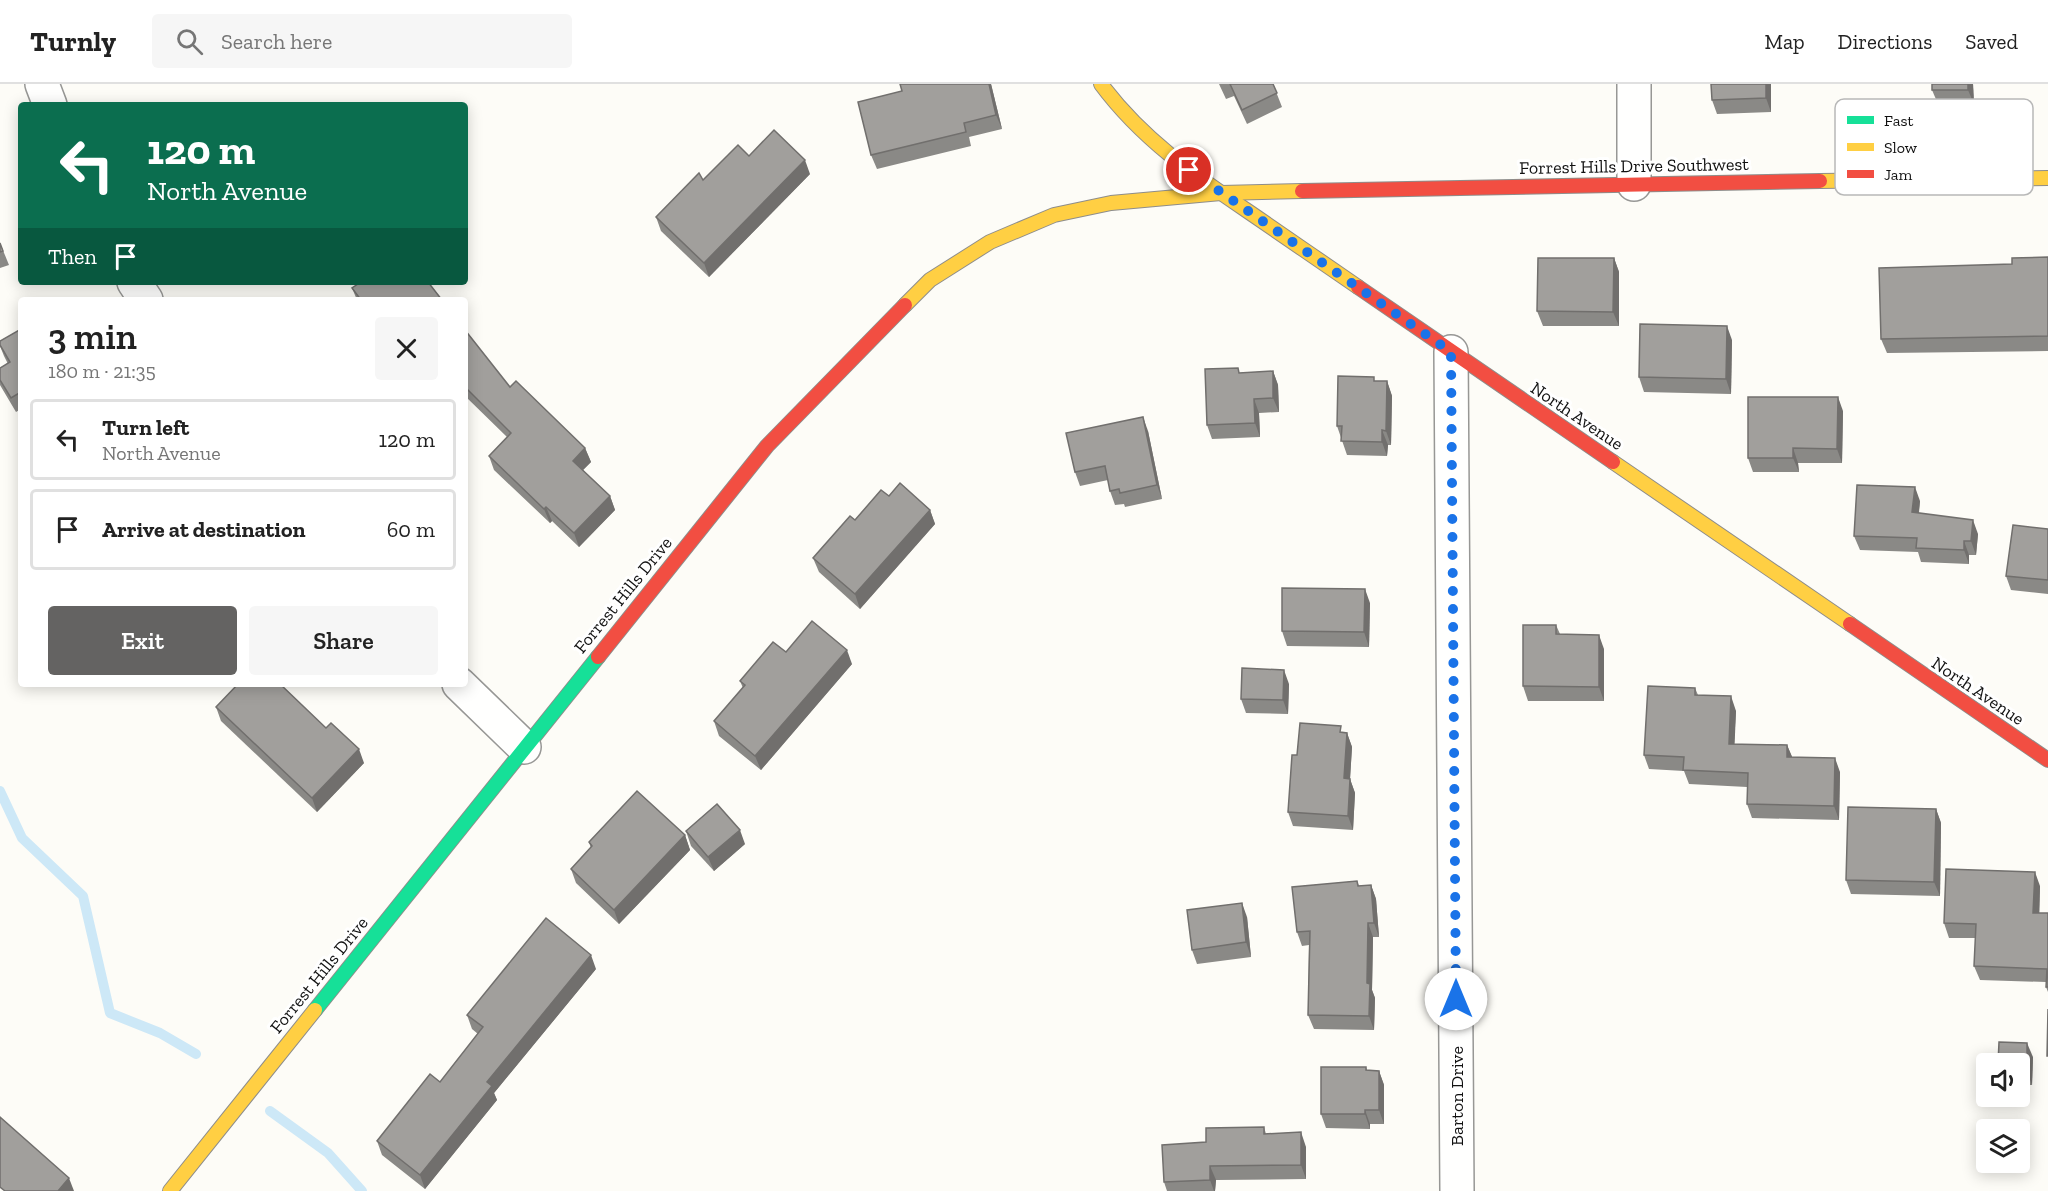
<!DOCTYPE html>
<html lang="en">
<head>
<meta charset="utf-8">
<style>
  :root { --surface:#fff; --page:#f6f6f6; --text:#222; --muted:#767676; --line:#e0e0e0; --accent:#646362 }
  body { margin:0; font-family:"Zilla Slab",serif; background:var(--page); color:var(--text); height:100vh; display:flex; flex-direction:column; font-size:22px; white-space:nowrap }
  * { box-sizing:border-box; margin:0 }
  p { font-size:20px; color:var(--muted) }
  .icon { flex:none; width:33px; height:33px; fill:none; stroke:currentColor; stroke-width:2; stroke-linecap:round; stroke-linejoin:round }
  .map { position:relative; flex:1; overflow:hidden }
  .sheet { position:absolute; left:18px; top:213px; width:450px; height:390px; display:flex; flex-direction:column; background:var(--surface); border-radius:6px; box-shadow:0 3px 15px #0003 }
  .sheet>* { flex:none }
  .banner { position:absolute; left:18px; top:18px; width:450px; height:183px; border-radius:6px; box-shadow:0 3px 15px #0003; background:#0b6e4f; color:#fff; overflow:hidden }
  .tools { position:absolute; left:1976px; top:969px; display:grid; gap:12px }
  .tools a { display:grid; place-items:center; width:54px; height:54px; border-radius:6px; background:var(--surface); box-shadow:0 3px 15px #0003; font-size:30px }
  .pin { position:absolute; display:grid; place-items:center; width:51px; height:51px; color:#fff; margin:-26px; border:3px solid #fff; border-radius:50%; box-shadow:0 2px 6px #0007 }
  .me { position:absolute; width:66px; margin:-33px; rotate:0deg; stroke-linejoin:round; filter:drop-shadow(0 0 4px #0008) }
  .turn { display:flex; align-items:center; gap:21px; height:126px; padding:0 30px; font-size:27px }
  .turn .icon { width:78px; height:78px; stroke-width:2.5 }
  .turn b { display:block; font-size:42px; line-height:51px }
  .then { display:flex; align-items:center; height:57px; padding:0 30px; background:#0003; gap:12px; font-size:22px }
  .round { display:grid; place-items:center; flex:none; width:63px; height:63px; border-radius:6px; background:var(--page) }
  .head { display:flex; align-items:center; justify-content:space-between; height:102px; padding:0 30px }
  h1 { font-size:36px; font-weight:600; line-height:45px }
  .action { display:flex; gap:12px; margin-top:auto; padding:12px 30px }
  .action a { flex:1; height:69px; border-radius:6px; background:var(--accent); color:#fff; font-size:24px; font-weight:600; line-height:69px; text-align:center }
  .action a+a { background:var(--page); color:var(--text) }
  ul { padding:0; list-style:none }
  li { display:flex; align-items:center; gap:18px; height:81px; margin:0 12px 9px; padding:0 18px; border:3px solid var(--line); border-radius:6px }
  li div { flex:1 }
  li b { display:block; font-size:22px }
  li em { font-style:normal }
  header { display:flex; align-items:center; gap:36px; box-sizing:border-box; height:84px; padding:0 30px; background:var(--surface); border-bottom:2px solid var(--line) }
  header strong { font-size:28px }
  nav { display:flex; gap:33px; margin-inline-start:auto; font-size:21px }
  .search { width:420px; height:54px; background:var(--page); display:flex; align-items:center; gap:15px; box-sizing:border-box; padding:0 21px; border-radius:6px; color:var(--muted); font-size:22px }
  .map>svg:first-child { display:block }
  .lines { fill:none; stroke-linecap:round; stroke-linejoin:round }
  .stream { stroke:#cde8f7; stroke-width:10 }
  .street-casing { stroke:#979795; stroke-width:36 }
  .fast-casing { stroke:#8e8d8b; stroke-width:16 }
  .slow-casing { stroke:#8e8d8b; stroke-width:16 }
  .jam-casing { stroke:#8e8d8b; stroke-width:16 }
  .street { stroke:#fffffe; stroke-width:33 }
  .fast { stroke:#16e098; stroke-width:14 }
  .slow { stroke:#ffcf43; stroke-width:14 }
  .jam { stroke:#f24e42; stroke-width:14 }
  .wall { fill:#8a8986 }
  .shaded-wall { fill:#716f6d }
  .building { fill:#a19f9c; stroke:#716f6d; stroke-width:1.5 }
  .route { stroke:#1a73e8; stroke-width:10; stroke-dasharray:0 18 }
  .labels { text-anchor:middle; stroke-width:6; stroke-linejoin:round; paint-order:stroke }
  .street-label { font-size:18px; fill:#111; stroke:#fff }
  .key { fill:#fff; stroke:#b8b8b8; stroke-width:1.5 }
  .key-label { font-size:16px; fill:#111 }
</style>
</head>
<body>
<header>
<strong>Turnly</strong>
<div class="search"><svg class="icon" aria-label="search" viewBox="0 0 24 24"><circle cx="10" cy="10" r="6"/><path d="M15 15l6 6"/></svg>Search here</div>
<nav><a>Map</a><a>Directions</a><a>Saved</a></nav>
</header>
<div class="map">
<svg width="2048" height="1107" viewBox="0 0 2048 1107">
  <rect width="100%" height="100%" fill="#fdfcf7"/>
  <g class="lines">
    <!-- stream -->
    <g class="stream">
      <path d="M 0,707 L 22,754 L 83,812 L 110,929 L 160,949 L 196,970"/>
      <path d="M 270,1027 L 328,1069 L 362,1107"/>
    </g>
    <!-- street casing -->
    <g class="street-casing">
      <g id="street">
        <path d="M 42,0 L 50,21"/>
        <path d="M 1634,0 L 1634,100"/>
        <path d="M 134,198 L 146,216"/>
        <path d="M 1451,268 L 1457,1107"/>
        <path d="M 459,600 L 524,663"/>
      </g>
    </g>
    <!-- fast casing -->
    <g class="fast-casing">
      <path id="fast" d="M 315,926 L 598,573"/>
    </g>
    <!-- slow casing -->
    <g class="slow-casing">
      <g id="slow">
        <path d="M 1101,0 C 1141,54 1194,91 1249,128 C 1285,153 1322,178 1358,203"/>
        <path d="M 1820,97 L 2048,94"/>
        <path d="M 905,221 L 930,196 L 990,158 L 1054,131 L 1111,119 L 1221,109 L 1302,107"/>
        <path d="M 1613,378 L 1850,540"/>
        <path d="M 170,1107 L 315,926"/>
      </g>
    </g>
    <!-- jam casing -->
    <g class="jam-casing">
      <g id="jam">
        <path d="M 1302,107 L 1820,97"/>
        <path d="M 1358,203 L 1613,378"/>
        <path d="M 1850,540 L 2048,676"/>
        <path d="M 598,573 L 767,362 L 905,221"/>
      </g>
    </g>
    <!-- street -->
    <use href="#street" class="street"/>
    <!-- fast -->
    <use href="#fast" class="fast"/>
    <!-- slow -->
    <use href="#slow" class="slow"/>
    <!-- jam -->
    <use href="#jam" class="jam"/>
  </g>
  <!-- wall -->
  <g class="wall">
    <path d="M 900,0 L 991,0 L 1002,45 L 969,53 L 971,62 L 877,85 L 871,71 L 902,7 Z"/>
    <path d="M 1219,0 L 1273,0 L 1282,23 L 1247,40 L 1234,12 L 1226,15 Z"/>
    <path d="M 1771,0 L 1771,28 L 1717,30 L 1712,16 Z"/>
    <path d="M 1932,0 L 1973,0 L 1974,20 L 1938,20 L 1932,6 Z"/>
    <path d="M 810,90 L 709,193 L 661,147 L 656,133 L 703,96 Z"/>
    <path d="M 0,159 L 9,181 L 0,184 Z"/>
    <path d="M 2048,173 L 2048,267 L 1887,269 L 1881,255 Z"/>
    <path d="M 1614,174 L 1619,188 L 1619,242 L 1543,242 L 1537,227 Z"/>
    <path d="M 352,204 L 442,216 L 357,216 Z"/>
    <path d="M 21,245 L 21,325 L 16,328 L 0,301 L 0,296 L 8,280 L 4,272 L 0,262 L 0,257 Z"/>
    <path d="M 465,246 L 510,303 L 585,364 L 591,378 L 583,386 L 610,412 L 615,426 L 579,463 L 552,437 L 550,439 L 494,386 L 489,372 L 507,353 L 465,312 Z"/>
    <path d="M 1732,256 L 1731,310 L 1644,308 L 1639,293 Z"/>
    <path d="M 1273,287 L 1278,301 L 1279,328 L 1259,329 L 1260,353 L 1212,355 L 1207,341 L 1240,289 Z"/>
    <path d="M 1376,297 L 1387,297 L 1392,312 L 1391,361 L 1388,361 L 1387,372 L 1347,371 L 1337,342 Z"/>
    <path d="M 1843,327 L 1842,379 L 1798,379 L 1799,388 L 1753,388 L 1748,374 Z"/>
    <path d="M 1148,347 L 1162,415 L 1125,423 L 1124,420 L 1115,421 L 1110,407 L 1108,396 L 1080,402 L 1075,388 Z"/>
    <path d="M 889,412 L 930,426 L 935,440 L 860,525 L 819,488 L 813,474 L 855,436 Z"/>
    <path d="M 1920,417 L 1919,429 L 1978,450 L 1976,471 L 1969,471 L 1969,480 L 1921,478 L 1918,468 L 1860,466 L 1854,452 Z"/>
    <path d="M 2048,445 L 2048,510 L 2011,506 L 2006,492 Z"/>
    <path d="M 1370,519 L 1369,563 L 1287,562 L 1282,547 Z"/>
    <path d="M 1556,541 L 1560,550 L 1604,565 L 1604,617 L 1528,617 L 1523,602 Z"/>
    <path d="M 786,568 L 852,580 L 761,686 L 719,652 L 714,637 L 743,604 L 740,597 Z"/>
    <path d="M 1289,600 L 1288,630 L 1246,629 L 1241,615 Z"/>
    <path d="M 1695,604 L 1698,611 L 1736,627 L 1734,660 L 1787,661 L 1792,673 L 1840,688 L 1839,736 L 1752,734 L 1747,720 L 1747,703 L 1689,700 L 1684,687 L 1649,685 L 1644,671 Z"/>
    <path d="M 216,623 L 364,679 L 317,728 L 221,637 Z"/>
    <path d="M 1343,648 L 1347,649 L 1352,663 L 1350,695 L 1355,709 L 1353,746 L 1293,742 L 1288,728 L 1297,671 Z"/>
    <path d="M 1936,725 L 1941,739 L 1940,812 L 1851,810 L 1846,796 Z"/>
    <path d="M 686,747 L 745,760 L 714,787 L 691,762 Z"/>
    <path d="M 685,751 L 690,766 L 619,840 L 576,799 L 571,785 L 591,764 L 589,758 Z"/>
    <path d="M 1357,797 L 1359,802 L 1371,801 L 1376,815 L 1379,853 L 1373,853 L 1372,906 L 1375,914 L 1374,946 L 1314,945 L 1308,931 L 1309,861 L 1302,862 L 1297,848 Z"/>
    <path d="M 2040,802 L 2039,829 L 2048,829 L 2048,908 L 2046,903 L 2046,898 L 1980,896 L 1974,882 L 1976,854 L 1949,854 L 1944,839 Z"/>
    <path d="M 1247,833 L 1251,873 L 1197,880 L 1192,866 Z"/>
    <path d="M 596,885 L 494,1009 L 497,1016 L 425,1105 L 382,1071 L 377,1057 L 440,998 L 478,950 L 472,945 L 467,931 Z"/>
    <path d="M 2033,973 L 2032,1001 L 2019,1001 L 2019,980 Z"/>
    <path d="M 1366,983 L 1367,986 L 1379,987 L 1384,1001 L 1384,1040 L 1370,1040 L 1370,1045 L 1326,1044 L 1321,1030 Z"/>
    <path d="M 1264,1043 L 1266,1050 L 1306,1063 L 1306,1095 L 1216,1096 L 1215,1107 L 1167,1107 L 1164,1098 L 1206,1058 Z"/>
  </g>
  <!-- shaded-wall -->
  <g class="shaded-wall">
    <path d="M 989,0 L 991,0 L 1002,45 L 996,31 Z"/>
    <path d="M 1766,0 L 1771,0 L 1771,28 L 1766,14 Z"/>
    <path d="M 1968,0 L 1973,0 L 1974,20 L 1968,6 Z"/>
    <path d="M 805,76 L 810,90 L 709,193 L 704,179 Z"/>
    <path d="M 1614,174 L 1619,188 L 1619,242 L 1613,228 Z"/>
    <path d="M 1727,242 L 1732,256 L 1731,310 L 1726,295 Z"/>
    <path d="M 1273,287 L 1278,301 L 1279,328 L 1273,314 Z"/>
    <path d="M 1387,297 L 1392,312 L 1391,361 L 1386,347 Z"/>
    <path d="M 1838,313 L 1843,327 L 1842,379 L 1837,365 Z"/>
    <path d="M 1254,315 L 1259,329 L 1260,353 L 1255,339 Z"/>
    <path d="M 1143,333 L 1148,347 L 1162,415 L 1157,401 Z"/>
    <path d="M 1382,346 L 1388,361 L 1387,372 L 1382,358 Z"/>
    <path d="M 585,364 L 591,378 L 578,391 L 573,377 Z"/>
    <path d="M 1793,364 L 1798,379 L 1799,388 L 1793,374 Z"/>
    <path d="M 1915,403 L 1920,417 L 1917,443 L 1912,428 Z"/>
    <path d="M 610,412 L 615,426 L 579,463 L 574,449 Z"/>
    <path d="M 546,423 L 552,437 L 550,439 L 544,425 Z"/>
    <path d="M 930,426 L 935,440 L 860,525 L 855,510 Z"/>
    <path d="M 1973,436 L 1978,450 L 1976,471 L 1971,457 Z"/>
    <path d="M 1964,457 L 1969,471 L 1969,480 L 1964,466 Z"/>
    <path d="M 1365,505 L 1370,519 L 1369,563 L 1364,548 Z"/>
    <path d="M 1599,551 L 1604,565 L 1604,617 L 1599,603 Z"/>
    <path d="M 847,566 L 852,580 L 761,686 L 755,672 Z"/>
    <path d="M 1284,586 L 1289,600 L 1288,630 L 1283,616 Z"/>
    <path d="M 1731,612 L 1736,627 L 1734,674 L 1729,660 Z"/>
    <path d="M 1347,649 L 1352,663 L 1350,695 L 1355,709 L 1353,746 L 1348,732 L 1344,694 Z"/>
    <path d="M 1787,661 L 1793,675 L 1787,673 Z"/>
    <path d="M 359,665 L 364,679 L 317,728 L 312,714 Z"/>
    <path d="M 1835,674 L 1840,688 L 1839,736 L 1834,722 Z"/>
    <path d="M 1936,725 L 1941,739 L 1940,812 L 1934,798 Z"/>
    <path d="M 740,746 L 745,760 L 714,787 L 708,773 Z"/>
    <path d="M 685,751 L 690,766 L 619,840 L 614,826 Z"/>
    <path d="M 2035,788 L 2040,802 L 2039,843 L 2033,829 Z"/>
    <path d="M 1371,801 L 1376,815 L 1379,853 L 1374,839 Z"/>
    <path d="M 1242,819 L 1247,833 L 1251,873 L 1246,858 Z"/>
    <path d="M 1368,839 L 1373,853 L 1372,906 L 1375,914 L 1374,946 L 1369,932 L 1367,899 Z"/>
    <path d="M 591,871 L 596,885 L 494,1009 L 497,1016 L 425,1105 L 420,1091 L 487,998 Z"/>
    <path d="M 2027,959 L 2033,973 L 2032,1001 L 2027,987 Z"/>
    <path d="M 1379,987 L 1384,1001 L 1384,1040 L 1379,1026 Z"/>
    <path d="M 1365,1026 L 1370,1040 L 1370,1045 L 1365,1030 Z"/>
    <path d="M 1301,1048 L 1306,1063 L 1306,1095 L 1301,1081 Z"/>
    <path d="M 1210,1082 L 1216,1096 L 1215,1107 L 1214,1107 L 1210,1096 Z"/>
    <path d="M 69,1094 L 74,1107 L 58,1107 Z"/>
  </g>
  <!-- building -->
  <g class="building">
    <path d="M 900,0 L 989,0 L 996,31 L 964,39 L 966,48 L 871,71 L 858,18 L 902,7 Z"/>
    <path d="M 1230,0 L 1273,0 L 1277,9 L 1242,26 Z"/>
    <path d="M 1711,0 L 1766,0 L 1766,14 L 1712,16 Z"/>
    <rect x="1932" y="0" width="36" height="6"/>
    <path d="M 774,46 L 805,76 L 704,179 L 656,133 L 699,89 L 703,96 L 738,61 L 749,72 Z"/>
    <path d="M 0,159 L 3,167 L 0,168 Z"/>
    <path d="M 2048,173 L 2048,252 L 1881,255 L 1879,184 L 2012,180 L 2012,174 Z"/>
    <path d="M 1538,174 L 1614,174 L 1613,228 L 1537,227 Z"/>
    <path d="M 361,198 L 428,198 L 442,216 L 361,216 L 352,204 Z"/>
    <path d="M 1640,240 L 1727,242 L 1726,295 L 1639,293 Z"/>
    <path d="M 21,245 L 21,308 L 11,314 L 0,296 L 0,284 L 10,278 L 0,261 L 0,257 Z"/>
    <path d="M 465,246 L 510,303 L 516,297 L 585,364 L 573,377 L 610,412 L 574,449 L 546,423 L 544,425 L 489,372 L 511,349 L 465,303 Z"/>
    <path d="M 1238,284 L 1239,289 L 1273,287 L 1273,314 L 1254,315 L 1255,339 L 1207,341 L 1205,285 Z"/>
    <path d="M 1338,292 L 1374,293 L 1374,297 L 1387,297 L 1386,347 L 1382,346 L 1382,358 L 1341,357 L 1342,342 L 1337,342 Z"/>
    <path d="M 1748,313 L 1838,313 L 1837,365 L 1793,364 L 1793,374 L 1748,374 Z"/>
    <path d="M 1143,333 L 1157,401 L 1120,409 L 1119,405 L 1110,407 L 1105,382 L 1075,388 L 1066,349 Z"/>
    <path d="M 900,399 L 930,426 L 855,510 L 813,474 L 850,432 L 855,436 L 881,406 L 889,412 Z"/>
    <path d="M 1857,401 L 1915,403 L 1912,428 L 1973,436 L 1971,457 L 1964,457 L 1964,466 L 1916,464 L 1917,454 L 1854,452 Z"/>
    <path d="M 2013,441 L 2048,445 L 2048,496 L 2006,492 Z"/>
    <path d="M 1282,504 L 1365,505 L 1364,548 L 1282,547 Z"/>
    <path d="M 812,537 L 847,566 L 755,672 L 714,637 L 745,601 L 740,597 L 773,558 L 786,568 Z"/>
    <path d="M 1523,541 L 1556,541 L 1556,550 L 1599,551 L 1599,603 L 1523,602 Z"/>
    <path d="M 1242,584 L 1284,586 L 1283,616 L 1241,615 Z"/>
    <path d="M 238,600 L 280,600 L 326,644 L 331,639 L 359,665 L 312,714 L 216,623 Z"/>
    <path d="M 1648,602 L 1695,604 L 1695,611 L 1731,612 L 1729,660 L 1787,661 L 1787,673 L 1835,674 L 1834,722 L 1747,720 L 1748,689 L 1683,686 L 1684,673 L 1644,671 Z"/>
    <path d="M 1300,639 L 1341,642 L 1340,648 L 1347,649 L 1344,694 L 1350,695 L 1348,732 L 1288,728 L 1292,671 L 1297,671 Z"/>
    <path d="M 637,707 L 685,751 L 614,826 L 571,785 L 592,762 L 589,758 Z"/>
    <path d="M 717,720 L 740,746 L 708,773 L 686,747 Z"/>
    <path d="M 1848,723 L 1936,725 L 1934,798 L 1846,796 Z"/>
    <path d="M 1946,785 L 2035,788 L 2033,829 L 2048,829 L 2048,903 L 2046,903 L 2047,885 L 1974,882 L 1976,840 L 1944,839 Z"/>
    <path d="M 1357,797 L 1358,802 L 1371,801 L 1374,839 L 1368,839 L 1367,899 L 1370,900 L 1369,932 L 1308,931 L 1310,847 L 1297,848 L 1292,803 Z"/>
    <path d="M 1242,819 L 1246,858 L 1192,866 L 1187,826 Z"/>
    <path d="M 546,834 L 591,871 L 487,998 L 492,1002 L 420,1091 L 377,1057 L 430,990 L 440,998 L 483,943 L 467,931 Z"/>
    <path d="M 2048,925 L 2048,972 L 2047,972 Z"/>
    <path d="M 1999,958 L 2027,959 L 2027,987 L 2019,987 L 2019,980 L 1998,980 Z"/>
    <path d="M 1321,983 L 1366,983 L 1366,986 L 1379,987 L 1379,1026 L 1365,1026 L 1365,1030 L 1321,1030 Z"/>
    <path d="M 0,1033 L 69,1094 L 58,1107 L 5,1107 L 0,1103 Z"/>
    <path d="M 1264,1043 L 1264,1050 L 1301,1048 L 1301,1081 L 1210,1082 L 1210,1096 L 1164,1098 L 1162,1061 L 1206,1058 L 1206,1044 Z"/>
  </g>
  <g class="lines">
    <!-- route -->
    <path class="route" d="M 1189,86 L 1451,268 L 1456,915"/>
  </g>
  <g class="labels">
    <!-- street labels -->
    <g class="street-label">
      <text transform="translate(1634 82) rotate(-1)" y="6">Forrest Hills Drive Southwest</text>
      <text transform="translate(1577 332) rotate(34)" y="6">North Avenue</text>
      <text transform="translate(623 511) rotate(-51)" y="6">Forrest Hills Drive</text>
      <text transform="translate(1978 607) rotate(34)" y="6">North Avenue</text>
      <text transform="translate(319 891) rotate(-51)" y="6">Forrest Hills Drive</text>
      <text transform="translate(1457 1012) rotate(-90)" y="6">Barton Drive</text>
    </g>
  </g>
  <!-- legend -->
  <rect x="1835" y="15" width="198" height="96" rx="9" class="key"/>
  <rect x="1847" y="32" width="27" height="8" fill="#16e098"/>
  <rect x="1847" y="59" width="27" height="8" fill="#ffcf43"/>
  <rect x="1847" y="86" width="27" height="8" fill="#f24e42"/>
  <g class="key-label">
    <text x="1884" y="42">Fast</text>
    <text x="1884" y="69">Slow</text>
    <text x="1884" y="96">Jam</text>
  </g>
</svg>
<div class="tools">
<a><svg class="icon" aria-label="sound" viewBox="0 0 24 24"><path d="M4 9h4l5-4v14l-5-4H4zM17 9q2 3 0 6"/></svg></a>
<a><svg class="icon" aria-label="layers" viewBox="0 0 24 24"><path d="M12 4l9 5-9 5-9-5zM3 14l9 5 9-5"/></svg></a>
</div>
<div class="pin" style="left:1189px;top:86px;background:#d93025"><svg class="icon" aria-label="arrive" viewBox="0 0 24 24"><path d="M6 21V4h12l-3 4 3 4H6"/></svg></div>
<svg class="me" style="left:1456px;top:915px" viewBox="-20 -20 40 40"><circle r="19" fill="#fff"/><path d="M0-13L10 11 0 6-10 11z" fill="#1a73e8"/></svg>
<div class="banner">
<div class="turn"><svg class="icon" aria-label="left" viewBox="0 0 24 24"><path d="M17 20v-9H6M10 6l-5 5 5 5"/></svg><div><b>120 m</b>North Avenue</div></div>
<div class="then">Then<svg class="icon" aria-label="arrive" viewBox="0 0 24 24"><path d="M6 21V4h12l-3 4 3 4H6"/></svg></div>
</div>
<section class="sheet">
<div class="head"><div><h1>3 min</h1><p>180 m · 21:35</p></div><a class="round"><svg class="icon" aria-label="close" viewBox="0 0 24 24"><path d="M6 6l12 12M18 6L6 18"/></svg></a></div>
<ul>
<li><svg class="icon" aria-label="left" viewBox="0 0 24 24"><path d="M17 20v-9H6M10 6l-5 5 5 5"/></svg><div><b>Turn left</b><p>North Avenue</p></div><em>120 m</em></li>
<li><svg class="icon" aria-label="arrive" viewBox="0 0 24 24"><path d="M6 21V4h12l-3 4 3 4H6"/></svg><div><b>Arrive at destination</b></div><em>60 m</em></li>
</ul>
<div class="action"><a>Exit</a><a>Share</a></div>
</section>
</div>
</body>
</html>
